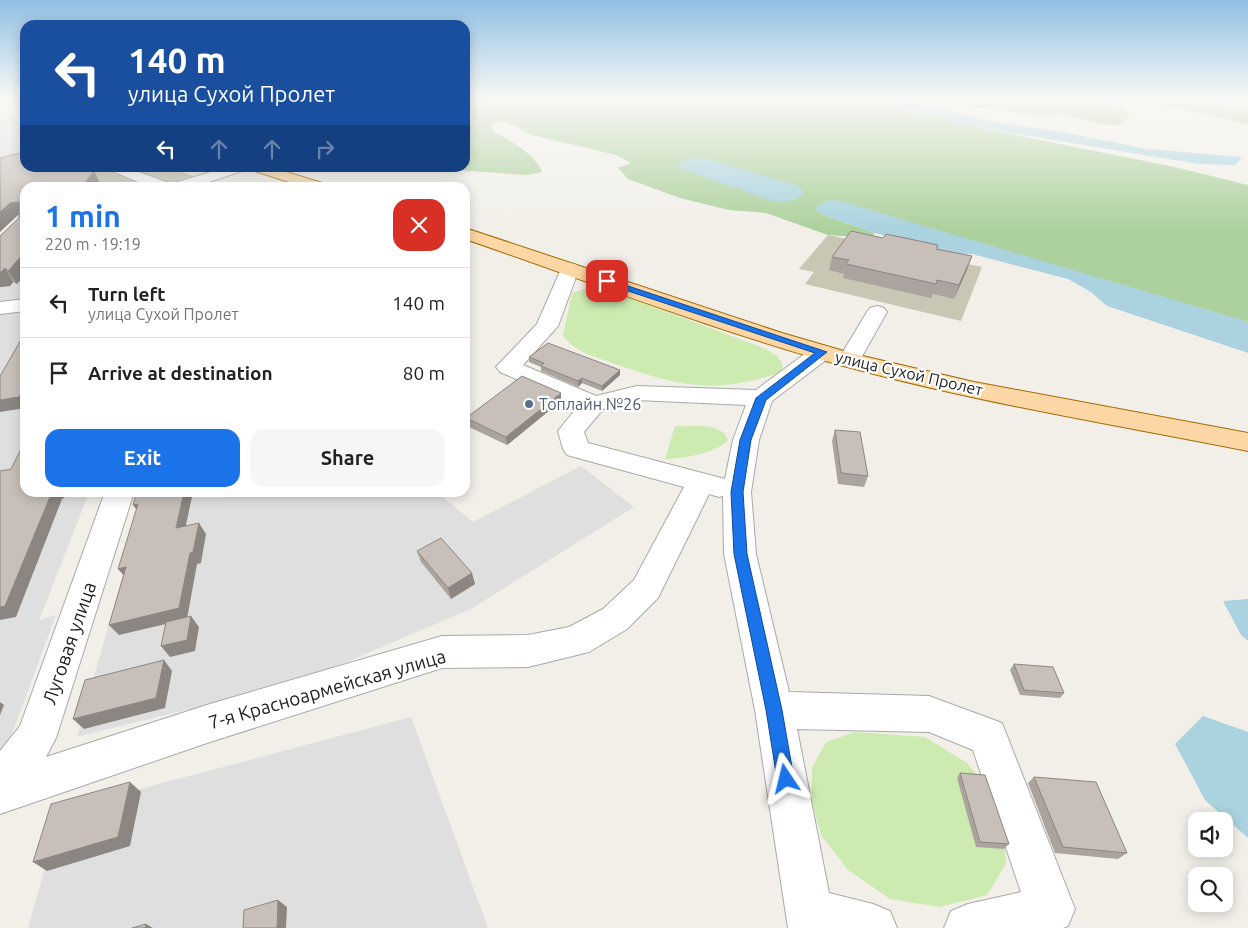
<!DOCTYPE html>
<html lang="en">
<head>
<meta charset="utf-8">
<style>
  :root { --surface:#fff; --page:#f6f6f6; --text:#222; --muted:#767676; --line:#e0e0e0; --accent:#1a73e8 }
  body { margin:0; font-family:Ubuntu,sans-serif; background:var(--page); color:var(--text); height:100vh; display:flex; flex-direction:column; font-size:19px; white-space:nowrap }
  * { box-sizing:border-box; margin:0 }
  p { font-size:16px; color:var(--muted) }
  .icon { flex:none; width:28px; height:28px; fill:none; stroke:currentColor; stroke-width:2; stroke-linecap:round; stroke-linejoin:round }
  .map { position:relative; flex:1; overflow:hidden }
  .panel { position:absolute; left:20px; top:182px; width:450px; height:315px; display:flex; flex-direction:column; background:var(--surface); border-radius:15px; box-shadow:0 2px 12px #0003 }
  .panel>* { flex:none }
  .hud { position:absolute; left:20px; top:20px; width:450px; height:152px; border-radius:15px; box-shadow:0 2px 12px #0003; background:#1a4fa0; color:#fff; overflow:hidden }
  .tools { position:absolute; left:1188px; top:812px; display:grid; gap:10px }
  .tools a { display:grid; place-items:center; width:45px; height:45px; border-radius:10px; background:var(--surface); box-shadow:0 2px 12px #0003; font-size:25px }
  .pin { position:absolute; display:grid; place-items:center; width:42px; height:42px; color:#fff; margin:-21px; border-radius:10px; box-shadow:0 2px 8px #0006 }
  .me { position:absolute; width:55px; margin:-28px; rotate:350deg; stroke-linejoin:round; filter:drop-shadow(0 0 4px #0008) }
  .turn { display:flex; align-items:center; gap:18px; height:105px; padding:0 25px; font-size:22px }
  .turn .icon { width:65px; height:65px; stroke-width:2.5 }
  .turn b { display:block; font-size:35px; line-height:42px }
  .lanes { display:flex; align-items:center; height:48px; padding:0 25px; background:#0003; justify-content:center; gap:25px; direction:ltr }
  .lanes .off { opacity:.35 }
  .round { display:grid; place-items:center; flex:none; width:52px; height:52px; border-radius:15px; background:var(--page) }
  .summary { display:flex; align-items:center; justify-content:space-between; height:85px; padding:0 25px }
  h1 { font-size:30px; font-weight:700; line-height:38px; color:var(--accent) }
  .button { display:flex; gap:10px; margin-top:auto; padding:10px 25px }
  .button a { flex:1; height:58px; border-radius:15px; background:var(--accent); color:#fff; font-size:20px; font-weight:700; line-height:58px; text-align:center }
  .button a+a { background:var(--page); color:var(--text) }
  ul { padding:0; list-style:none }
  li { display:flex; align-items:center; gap:15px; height:70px; padding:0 25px; border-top:1px solid var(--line) }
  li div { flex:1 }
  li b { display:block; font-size:19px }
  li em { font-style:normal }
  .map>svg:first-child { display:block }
  .residential { fill:#e0dfdf }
  .construction { fill:#c7c7b4 }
  .grass { fill:#cdebb0 }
  .forest { fill:#add19e }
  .water { fill:#aad3df }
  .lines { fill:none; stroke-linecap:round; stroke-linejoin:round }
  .minor-casing { stroke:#a9a9a9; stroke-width:2 }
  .major-casing { stroke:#a06b00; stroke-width:2 }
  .minor { fill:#fff; fill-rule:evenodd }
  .major { fill:#fcd6a4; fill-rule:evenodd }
  .wall { fill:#aba49e }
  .shaded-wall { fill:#8b8681 }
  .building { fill:#c7bfb8; stroke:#8b8681 }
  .route { fill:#1a73e8; stroke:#114b97 }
  .service-dot { fill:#5c6f8a; stroke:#fff; stroke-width:2 }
  .labels { text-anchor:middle; stroke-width:4.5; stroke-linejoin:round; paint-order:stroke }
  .street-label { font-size:16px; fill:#222; stroke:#fff }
  .service-label { font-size:16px; fill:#4e5e75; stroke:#fff; text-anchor:start }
  .near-street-label { font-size:19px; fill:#222; stroke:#fff }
</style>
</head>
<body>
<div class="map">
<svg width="1248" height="928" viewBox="0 0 1248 928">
  <rect width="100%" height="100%" fill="#f2efe9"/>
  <!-- residential -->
  <g class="residential">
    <path d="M 0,109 L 25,119 L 25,153 L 0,159 Z"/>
    <path d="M 25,231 L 25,299 L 0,302 L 0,260 Z"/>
    <path d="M 25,311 L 25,492 L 89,493 L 39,620 L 56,615 L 4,755 L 0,756 L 0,314 Z"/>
    <path d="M 581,466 L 634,507 L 471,609 L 302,681 L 77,737 L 146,493 L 438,493 L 473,522 Z"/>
    <path d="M 411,717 L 488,928 L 28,928 L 61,810 Z"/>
  </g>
  <!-- construction -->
  <g class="construction">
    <path d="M 0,164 L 25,168 L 171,168 L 224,187 L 35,187 Z"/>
    <path d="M 828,235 L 982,267 L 961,321 L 805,284 L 814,272 L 799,269 Z"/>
  </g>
  <!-- grass -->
  <g class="grass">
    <path d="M 597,287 L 609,290 L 766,349 L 777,356 L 783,365 L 781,372 C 715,396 675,385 612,363 C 593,356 574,352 563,335 L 572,293 L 587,288 Z"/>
    <path d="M 675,426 C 691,427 721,421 728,440 C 717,453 681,459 665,459 Z"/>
    <path d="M 855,732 L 925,737 L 967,763 L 982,780 L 976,846 L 1005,849 L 1006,864 L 987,895 L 940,907 L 890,899 L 848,870 L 821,835 L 812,802 L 812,768 L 826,742 Z"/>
  </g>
  <!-- forest -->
  <g class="forest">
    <path d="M 465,99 L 857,99 L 970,126 L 1170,166 L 1248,185 L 1248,322 L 1057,266 L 816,209 L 823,215 L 875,233 L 870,238 L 828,235 L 766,213 L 729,210 L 680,198 L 628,179 L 618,168 L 631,163 L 616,155 L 532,135 L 507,122 L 500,121 L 492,124 L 493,131 C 510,141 535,153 542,172 L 526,175 L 456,170 L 452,168 L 465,168 Z"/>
    <path d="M 924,99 L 1068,99 L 1124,110 L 1130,115 L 1121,125 L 1108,125 L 1060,115 L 1038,116 Z"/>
    <path d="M 1132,99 L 1179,99 L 1248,112 L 1248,124 Z"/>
  </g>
  <!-- water -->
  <g class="water">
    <path d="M 857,99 L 899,99 L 999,123 L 1057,131 L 1147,149 L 1242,157 L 1235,165 L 1199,164 L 970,126 Z"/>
    <path d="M 703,158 L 795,185 L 804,192 C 797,202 784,202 773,201 L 677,167 C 682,160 695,158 703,158 Z"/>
    <path d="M 837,200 L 1248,322 L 1248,353 L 1107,306 L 1091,292 L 1068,279 L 972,254 L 948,253 L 875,233 L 823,215 L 815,209 L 825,201 Z"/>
    <path d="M 1248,599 L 1248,641 L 1241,635 L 1223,601 Z"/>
    <path d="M 1203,716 L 1248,732 L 1248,838 L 1205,800 L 1175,744 Z"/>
  </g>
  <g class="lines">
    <!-- minor casing -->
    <g class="minor-casing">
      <g id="minor">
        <path d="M 110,168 L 128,168 L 171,184 L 224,168 L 244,168 L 242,171 L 191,188 L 153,188 L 112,171 Z"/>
        <path d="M 570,263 L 577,265 L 579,269 L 558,326 L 523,365 L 596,396 L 637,386 L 756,390 L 814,347 L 822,345 L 830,347 L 833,352 L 830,357 L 772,401 L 759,440 L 751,492 L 756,554 L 789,692 L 929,696 L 1002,723 L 1075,909 L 1068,926 L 1063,928 L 944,928 L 951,911 L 968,904 L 1021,892 L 973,750 L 929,732 L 797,729 L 829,893 L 873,904 L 890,911 L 897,928 L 788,928 L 755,710 L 724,554 L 723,496 L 719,497 L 709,494 L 658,598 L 627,629 L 589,652 L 528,667 L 442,668 L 210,742 L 0,814 L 0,751 L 20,726 L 105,492 L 134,492 L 56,738 L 46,757 L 210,704 L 442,636 L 528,635 L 569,627 L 603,609 L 634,580 L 684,487 L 567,455 L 563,449 L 558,431 L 578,406 L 500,372 L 496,367 L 537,324 L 561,269 L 563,265 ZM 637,400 L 746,405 L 733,440 L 725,479 L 588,443 L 584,432 L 603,409 Z"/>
        <path d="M 25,299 L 25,311 L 0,314 L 0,302 Z"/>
        <path d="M 877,306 L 884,308 L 887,312 L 860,360 L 857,365 L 849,367 L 841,365 L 838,360 L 867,312 L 870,308 Z"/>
      </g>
    </g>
    <!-- major casing -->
    <g class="major-casing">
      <g id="major">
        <path d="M 253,168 L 273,168 L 329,185 L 331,188 L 307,188 L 255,171 Z"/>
        <path d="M 465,228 L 782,333 L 854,354 L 974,382 L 1248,433 L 1248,451 C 1112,424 974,402 840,365 C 713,330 590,282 465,239 Z"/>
      </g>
    </g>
    <!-- minor -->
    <use href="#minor" class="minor"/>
    <!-- major -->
    <use href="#major" class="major"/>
  </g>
  <!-- wall -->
  <g class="wall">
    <path d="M 0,158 L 94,171 L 100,183 L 25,188 L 25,275 L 17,284 L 13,282 L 10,286 L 0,287 L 19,218 L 19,215 L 18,215 Z"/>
    <path d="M 883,238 L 938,245 L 937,249 L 972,256 L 954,299 L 933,294 L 931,298 L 843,278 L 844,274 L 829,270 L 832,257 Z"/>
    <path d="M 529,357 L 620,375 L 602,391 L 582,383 L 578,387 L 541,371 L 541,367 L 529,362 Z"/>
    <path d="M 561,401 L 507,445 L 467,426 L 466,418 Z"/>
    <path d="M 835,430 L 868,476 L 864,487 L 838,484 L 832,441 Z"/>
    <path d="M 417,551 L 475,584 L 451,599 L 421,562 Z"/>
    <path d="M 1014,664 L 1064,693 L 1060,698 L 1020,695 L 1010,670 Z"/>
    <path d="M 960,773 L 1009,844 L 1004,849 L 976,847 L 957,778 Z"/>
    <path d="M 1034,777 L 1127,853 L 1118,859 L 1055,853 L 1028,783 Z"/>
  </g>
  <!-- shaded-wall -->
  <g class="shaded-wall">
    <path d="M 94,171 L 100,183 L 96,188 L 81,188 Z"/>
    <path d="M 19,202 L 25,214 L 18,215 L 0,232 L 0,212 L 10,203 Z"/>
    <path d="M 25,252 L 25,275 L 17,284 L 8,271 Z"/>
    <path d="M 972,256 L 967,270 L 954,299 L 959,285 Z"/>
    <path d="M 5,268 L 13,282 L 10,286 L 0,287 L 0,273 Z"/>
    <path d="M 620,370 L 620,375 L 602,391 L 602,386 Z"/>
    <path d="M 582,378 L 582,383 L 578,387 L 578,381 Z"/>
    <path d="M 25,386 L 25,408 L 0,412 L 0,400 Z"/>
    <path d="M 561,393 L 561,401 L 507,445 L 506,437 Z"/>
    <path d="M 52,492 L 67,492 L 64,498 L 62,499 L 16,617 L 0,620 L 0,607 Z"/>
    <path d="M 184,492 L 193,492 L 183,539 L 176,528 Z"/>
    <path d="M 138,504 L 141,516 L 133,505 Z"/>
    <path d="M 199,523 L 206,534 L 201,563 L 197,564 L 187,619 L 119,635 L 109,625 L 190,553 Z"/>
    <path d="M 126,567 L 127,579 L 118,569 Z"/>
    <path d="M 472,573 L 475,584 L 451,599 L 448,588 Z"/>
    <path d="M 191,616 L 199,627 L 195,651 L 170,657 L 161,646 Z"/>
    <path d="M 164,660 L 172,671 L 165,708 L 84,729 L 73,719 Z"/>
    <path d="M 0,702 L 4,705 L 0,715 Z"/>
    <path d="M 130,782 L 141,792 L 130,846 L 47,871 L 33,862 Z"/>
    <path d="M 278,900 L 287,907 L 286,928 L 277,928 Z"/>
    <path d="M 146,924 L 153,928 L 145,928 Z"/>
  </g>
  <!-- building -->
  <g class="building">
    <path d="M 25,152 L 25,168 L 85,168 L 94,171 L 81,188 L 25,188 L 25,252 L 8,271 L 5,268 L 0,273 L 0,236 L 19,218 L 19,202 L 10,203 L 0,212 L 0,158 Z"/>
    <path d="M 132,183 L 144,188 L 116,188 Z"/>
    <path d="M 851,231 L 883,238 L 886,234 L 938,245 L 936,249 L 972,256 L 959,285 L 937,280 L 936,284 L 846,264 L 849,260 L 832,257 Z"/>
    <path d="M 25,333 L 25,386 L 19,397 L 0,400 L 0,376 Z"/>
    <path d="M 548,343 L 620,370 L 602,386 L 582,378 L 578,381 L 541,366 L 544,363 L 529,357 Z"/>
    <path d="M 522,376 L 561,393 L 506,437 L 466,418 Z"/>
    <path d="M 835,430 L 860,432 L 868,476 L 841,473 Z"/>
    <path d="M 25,441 L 25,492 L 52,492 L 5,606 L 0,607 L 0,471 L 11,469 Z"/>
    <path d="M 137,492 L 184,492 L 176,528 L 199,523 L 193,552 L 190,553 L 179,608 L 109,625 L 126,567 L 118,569 L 138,504 L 133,505 Z"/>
    <path d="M 441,538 L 472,573 L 448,588 L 417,551 Z"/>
    <path d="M 191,616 L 187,640 L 161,646 L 166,622 Z"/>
    <path d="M 164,660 L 156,698 L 73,719 L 85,680 Z"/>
    <path d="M 1014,664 L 1053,667 L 1064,693 L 1024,690 Z"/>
    <path d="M 960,773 L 985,775 L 1009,844 L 980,842 Z"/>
    <path d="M 1034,777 L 1096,782 L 1127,853 L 1063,847 Z"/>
    <path d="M 130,782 L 118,837 L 33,862 L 51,804 Z"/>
    <path d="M 278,900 L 277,928 L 243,928 L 244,910 Z"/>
    <path d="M 146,924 L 145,928 L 132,928 Z"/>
  </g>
  <!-- sky -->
  <linearGradient id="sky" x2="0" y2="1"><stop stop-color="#8fc0e4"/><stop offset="0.43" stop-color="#f9f8f5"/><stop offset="1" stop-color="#f9f8f5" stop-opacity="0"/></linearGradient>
  <rect width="1248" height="229" fill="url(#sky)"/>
  <!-- route -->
  <path class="route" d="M 604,280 L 610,280 L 827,352 L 766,400 L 751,440 L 743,492 L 747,554 L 782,710 L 794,779 L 792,785 L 786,788 L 780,785 L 777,779 L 766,710 L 734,554 L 731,492 L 740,440 L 756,398 L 815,353 L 604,283 Z"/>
  <!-- markers -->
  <circle class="service-dot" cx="529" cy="404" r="5"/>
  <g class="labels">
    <!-- street labels -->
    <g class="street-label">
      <text transform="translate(909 373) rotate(13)" y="6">улица Сухой Пролет</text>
    </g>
    <!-- service labels -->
    <g class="service-label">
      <text x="539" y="410">Топлайн №26</text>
    </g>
    <!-- near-street labels -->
    <g class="near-street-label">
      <text transform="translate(69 643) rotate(-71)" y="7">Луговая улица</text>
      <text transform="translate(327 689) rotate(-16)" y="7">7-я Красноармейская улица</text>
    </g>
  </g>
</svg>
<div class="tools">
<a><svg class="icon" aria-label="sound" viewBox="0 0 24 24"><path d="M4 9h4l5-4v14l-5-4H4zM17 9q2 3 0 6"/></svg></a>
<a><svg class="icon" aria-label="search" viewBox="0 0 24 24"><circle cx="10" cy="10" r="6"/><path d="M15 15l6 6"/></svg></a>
</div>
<div class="pin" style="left:607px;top:281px;background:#d93025"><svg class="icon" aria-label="arrive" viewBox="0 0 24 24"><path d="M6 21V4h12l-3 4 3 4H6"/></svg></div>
<svg class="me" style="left:786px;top:779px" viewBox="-20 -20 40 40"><path d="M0-17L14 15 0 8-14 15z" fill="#1a73e8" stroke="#fff" stroke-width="4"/></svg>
<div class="hud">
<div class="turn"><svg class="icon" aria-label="left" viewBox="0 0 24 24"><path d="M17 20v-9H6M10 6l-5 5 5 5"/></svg><div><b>140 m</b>улица Сухой Пролет</div></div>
<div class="lanes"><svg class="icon" aria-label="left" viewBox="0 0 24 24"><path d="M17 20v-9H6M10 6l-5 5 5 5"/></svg><svg class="icon off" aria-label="ahead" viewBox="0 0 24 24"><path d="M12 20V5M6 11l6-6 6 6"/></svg><svg class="icon off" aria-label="ahead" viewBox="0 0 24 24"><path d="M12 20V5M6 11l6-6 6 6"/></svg><svg class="icon off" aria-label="right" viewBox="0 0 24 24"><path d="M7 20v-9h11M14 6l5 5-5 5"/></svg></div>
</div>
<section class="panel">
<div class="summary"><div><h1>1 min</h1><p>220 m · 19:19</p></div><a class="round" style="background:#d93025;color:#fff"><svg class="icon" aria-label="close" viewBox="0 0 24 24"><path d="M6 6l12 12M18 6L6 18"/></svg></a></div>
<ul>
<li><svg class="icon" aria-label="left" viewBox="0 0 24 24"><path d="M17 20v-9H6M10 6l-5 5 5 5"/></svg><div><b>Turn left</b><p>улица Сухой Пролет</p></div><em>140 m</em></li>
<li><svg class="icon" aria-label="arrive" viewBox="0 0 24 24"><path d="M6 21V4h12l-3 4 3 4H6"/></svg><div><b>Arrive at destination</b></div><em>80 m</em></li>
</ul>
<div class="button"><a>Exit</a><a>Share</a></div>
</section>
</div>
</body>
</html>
